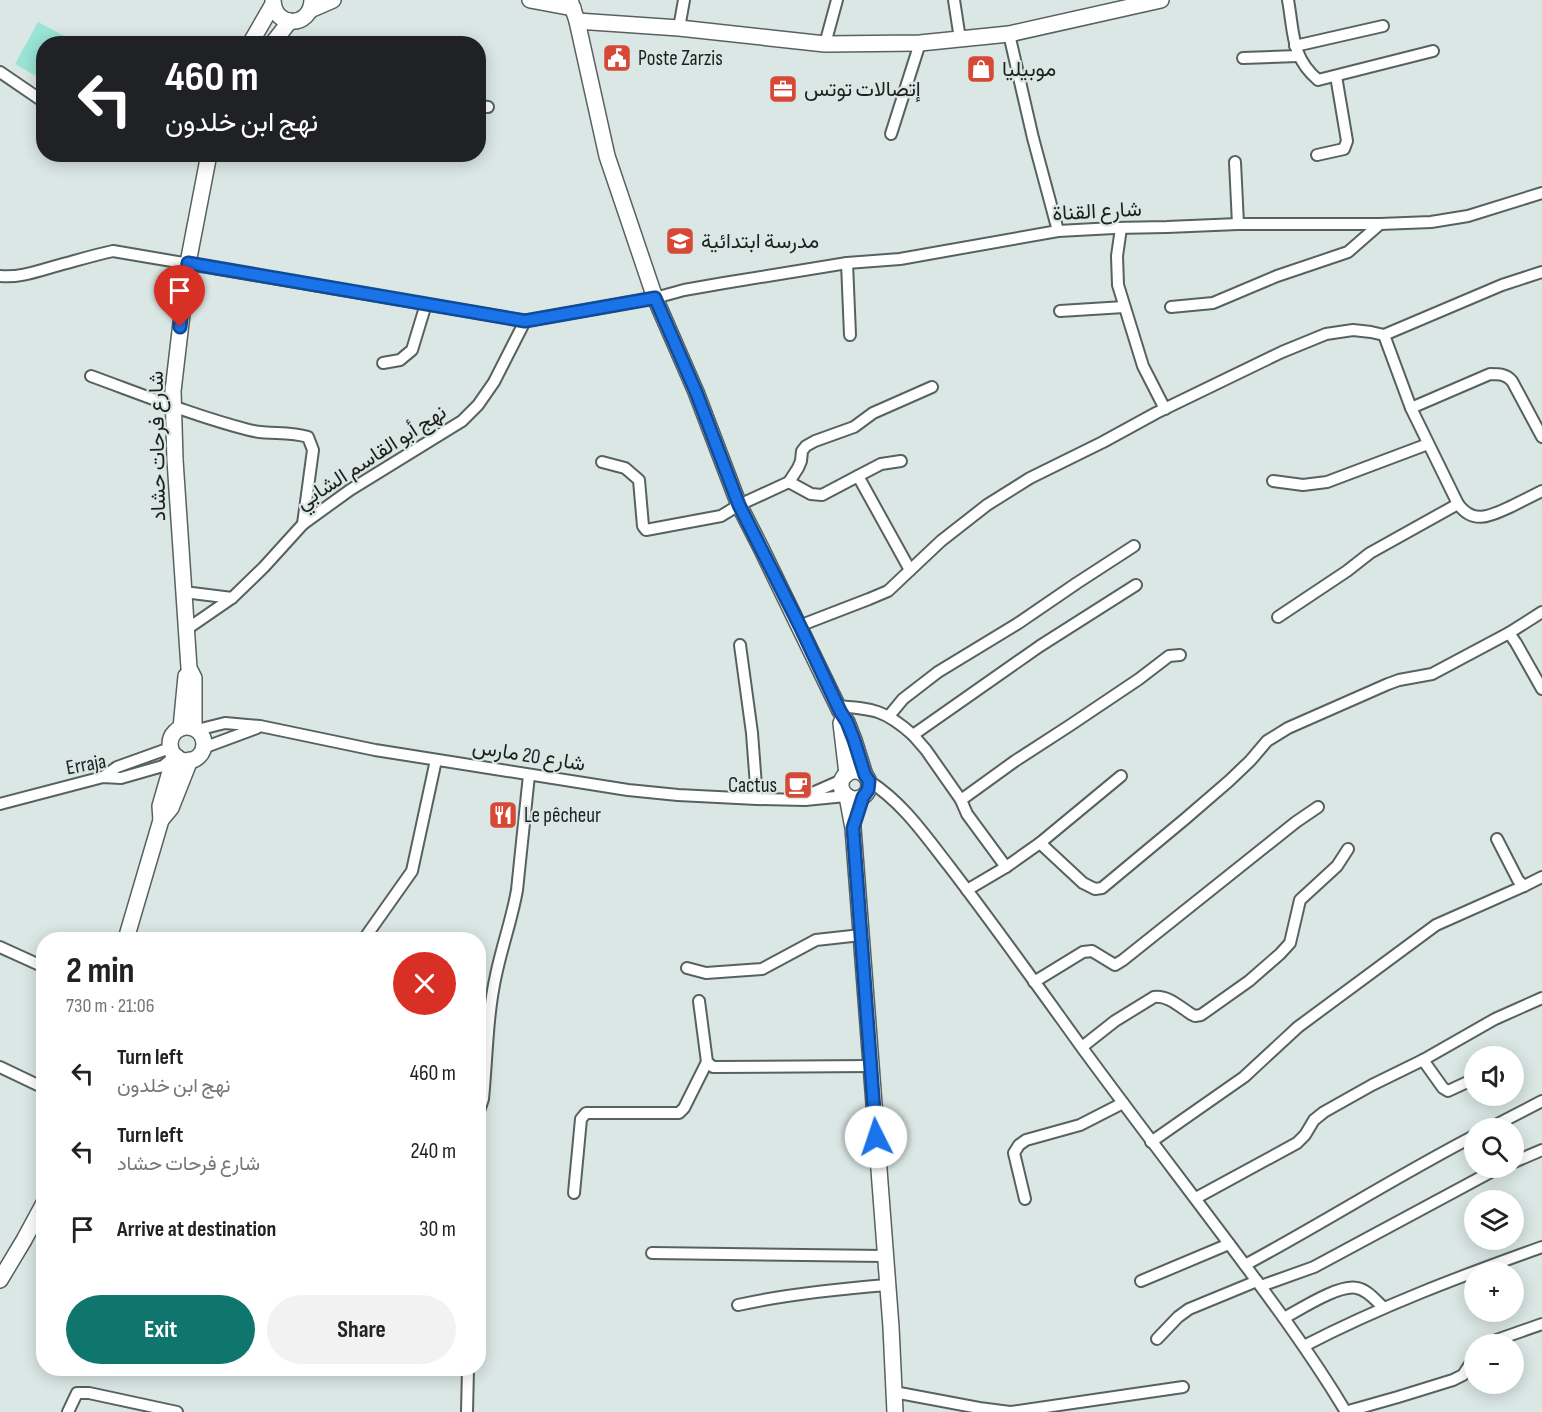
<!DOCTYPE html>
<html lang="en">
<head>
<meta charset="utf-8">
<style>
  :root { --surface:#fff; --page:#f2f2f2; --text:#222; --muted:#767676; --accent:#0f766e }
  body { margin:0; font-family:"Sofia Sans Condensed",Vazirmatn,sans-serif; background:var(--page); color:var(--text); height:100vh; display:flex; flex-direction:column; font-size:22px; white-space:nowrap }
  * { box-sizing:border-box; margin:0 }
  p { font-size:20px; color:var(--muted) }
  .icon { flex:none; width:33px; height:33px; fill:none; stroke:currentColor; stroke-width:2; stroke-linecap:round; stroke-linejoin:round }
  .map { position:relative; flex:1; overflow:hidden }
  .sheet { position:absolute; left:36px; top:932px; width:450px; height:444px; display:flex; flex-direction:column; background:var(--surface); border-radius:24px; box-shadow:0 3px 15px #0003 }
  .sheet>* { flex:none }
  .guide { position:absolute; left:36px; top:36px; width:450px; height:126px; border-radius:24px; box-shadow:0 3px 15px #0003; background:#202124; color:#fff; overflow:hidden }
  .controls { position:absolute; left:1464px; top:1046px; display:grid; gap:12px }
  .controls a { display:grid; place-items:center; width:60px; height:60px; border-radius:50%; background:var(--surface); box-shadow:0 3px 15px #0003; font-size:30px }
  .pin { position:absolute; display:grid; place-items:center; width:51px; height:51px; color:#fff; margin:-62px -26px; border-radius:50% 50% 50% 0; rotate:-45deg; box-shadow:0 0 6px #0007 }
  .pin .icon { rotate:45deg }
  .me { position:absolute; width:66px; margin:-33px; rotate:356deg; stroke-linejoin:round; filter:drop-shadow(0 0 4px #0008) }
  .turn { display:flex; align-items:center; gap:21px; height:126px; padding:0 30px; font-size:27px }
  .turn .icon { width:78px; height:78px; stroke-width:2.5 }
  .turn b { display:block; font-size:42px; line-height:51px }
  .round { display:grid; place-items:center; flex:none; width:63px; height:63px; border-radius:32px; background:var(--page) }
  .summary { display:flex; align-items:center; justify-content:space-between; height:102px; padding:0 30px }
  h1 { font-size:36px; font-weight:700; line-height:45px }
  .cta { display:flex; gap:12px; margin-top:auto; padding:12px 30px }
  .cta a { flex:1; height:69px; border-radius:36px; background:var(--accent); color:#fff; font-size:24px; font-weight:700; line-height:69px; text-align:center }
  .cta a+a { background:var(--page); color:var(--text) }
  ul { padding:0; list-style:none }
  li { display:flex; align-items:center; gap:18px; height:78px; padding:0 30px }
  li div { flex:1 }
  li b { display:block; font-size:22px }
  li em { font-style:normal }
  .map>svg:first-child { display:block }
  .green { fill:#9ae3d5 }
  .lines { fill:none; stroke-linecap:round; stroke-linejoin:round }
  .street-casing { stroke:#57625f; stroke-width:14 }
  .secondary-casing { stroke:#57625f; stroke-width:18 }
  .street { stroke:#fff; stroke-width:10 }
  .secondary { stroke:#fff; stroke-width:15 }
  .route-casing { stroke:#114b97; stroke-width:15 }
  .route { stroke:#1a73e8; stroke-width:10 }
  .labels { text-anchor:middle; stroke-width:4.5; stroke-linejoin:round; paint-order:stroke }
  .poi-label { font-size:21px; fill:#1c201f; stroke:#dae7e4; text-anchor:start }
  .street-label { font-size:21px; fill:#1c201f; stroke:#dae7e4 }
</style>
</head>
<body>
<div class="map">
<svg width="1542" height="1412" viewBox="0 0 1542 1412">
  <rect width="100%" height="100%" fill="#dae7e4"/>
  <!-- green -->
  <path class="green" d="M 38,22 L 78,43 L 44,44 L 43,80 L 15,64 Z"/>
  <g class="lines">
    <!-- street casing -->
    <g class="street-casing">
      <g id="street">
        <path d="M 954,0 L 960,39"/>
        <path d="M 1288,0 C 1294,33 1291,57 1318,80 L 1433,51"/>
        <path d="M 679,28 L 684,0"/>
        <path d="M 1009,34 L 1033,138 L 1058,231"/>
        <path d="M 825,44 L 837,0"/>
        <path d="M 1295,46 L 1383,26"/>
        <path d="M 1243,58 L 1298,56"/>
        <path d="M 0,72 L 44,102"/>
        <path d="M 478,106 L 488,107"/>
        <path d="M 891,134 L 920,43"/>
        <path d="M 1317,155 L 1344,149 L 1347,141 L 1336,76"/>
        <path d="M 1235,162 L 1238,224"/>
        <path d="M 1121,228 L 1117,256 L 1118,285 L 1143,366 L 1165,409"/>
        <path d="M 847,263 L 850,335"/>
        <path d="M 1542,272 L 1502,285 L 1384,335 L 1411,408 L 1458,504 C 1474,526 1492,515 1512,506 C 1522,501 1532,496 1542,491"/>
        <path d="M 0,276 C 19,278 38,271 56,266 C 75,261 94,255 113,251 L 525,321 L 655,298 L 684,290 L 724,283 L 847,263 L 900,259 L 1058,231 L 1114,228 L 1167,227 L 1238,224 L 1380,224 L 1431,222 L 1468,216 L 1542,193"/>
        <path d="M 1171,307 L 1213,303 L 1277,276 L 1348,252 L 1380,224"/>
        <path d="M 1060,311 L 1124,307"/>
        <path d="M 383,363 L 400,360 L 412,350 L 426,304"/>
        <path d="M 91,376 C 143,395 195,416 249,430 C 268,435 288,431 308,437 L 313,450 L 303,524"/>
        <path d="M 1411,408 L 1490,374 C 1499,374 1506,374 1512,381 L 1542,437"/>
        <path d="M 602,462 L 625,468 L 639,480 L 643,526 L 646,530 L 721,516 L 739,505 L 789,482 L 798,468 L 801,461 L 802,451 L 806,446 L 815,441 L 854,427 L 873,413 L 932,387"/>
        <path d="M 858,476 L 881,464 L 901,461"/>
        <path d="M 1273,481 L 1303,485 L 1327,482 L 1428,444"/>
        <path d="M 789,482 L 811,494 L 822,495 L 858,476 L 910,570"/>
        <path d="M 184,592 L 232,598"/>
        <path d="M 1278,617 L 1347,571 L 1370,553 L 1458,504"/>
        <path d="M 799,626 L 869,599 L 888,591 L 941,541 L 987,505 L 1030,478 L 1103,442 L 1156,413 L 1282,352 L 1326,334 L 1353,330 L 1371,332 L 1384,335"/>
        <path d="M 187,629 L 232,598 L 264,567 L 303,524 L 350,490 L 462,421 L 478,405 L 494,382 L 525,321"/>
        <path d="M 1509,633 L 1542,612"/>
        <path d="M 740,645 L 752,733 L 757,799"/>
        <path d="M 838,706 C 874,709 885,710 913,735"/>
        <path d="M 889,716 L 903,699 L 938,672 L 1017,624 L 1077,583 L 1134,546"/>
        <path d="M 197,730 L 225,723 L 260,726 L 375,750 L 628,790 L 678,795 L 757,799 L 805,800 L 846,796"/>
        <path d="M 203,748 L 257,728"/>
        <path d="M 103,777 L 117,767 L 170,748"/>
        <path d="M 869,781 C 903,803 924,834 949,866 C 995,926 1039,988 1083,1049 C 1130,1113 1179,1177 1227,1241 C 1269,1297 1310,1352 1346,1412"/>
        <path d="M 801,798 L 842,780"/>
        <path d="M 961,800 L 926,750 L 913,735 L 1040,646 L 1136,585"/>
        <path d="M 0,804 L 103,777 L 121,778 L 163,766 L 175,756"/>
        <path d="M 1497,839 L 1518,880 L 1524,886 L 1542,877"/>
        <path d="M 1040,843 L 1121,776"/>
        <path d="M 1006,867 L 967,814 L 961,800 L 1015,761 L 1069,726 L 1139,679 L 1169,656 L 1180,655"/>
        <path d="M 967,890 L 1006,867 L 1040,843 L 1083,883 L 1095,889 L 1102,888 L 1185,819 L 1229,781 L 1250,761 L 1267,741 L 1288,728 L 1388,684 L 1399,680 L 1432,674 L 1509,633 L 1516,643 L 1542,689"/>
        <path d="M 364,939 L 412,871 L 436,760"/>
        <path d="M 0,947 L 44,967"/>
        <path d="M 687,968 L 706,973 L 762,969 L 816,940 L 861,935"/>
        <path d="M 1034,982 L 1083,952 L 1092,951 L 1115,965 L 1123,960 L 1296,822 L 1318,807"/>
        <path d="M 699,1001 L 707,1062 L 713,1067 L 871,1066"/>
        <path d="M 1082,1047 L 1115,1021 L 1154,997 C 1168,995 1180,1007 1191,1014 L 1195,1016 L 1201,1015 L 1249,981 L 1280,954 L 1290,943 L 1300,900 L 1337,866 L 1348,849"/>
        <path d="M 1423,1060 L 1443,1088 L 1448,1091 L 1474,1079"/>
        <path d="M 0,1067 L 44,1088"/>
        <path d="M 478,1114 L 483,1099 C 487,1058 487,1015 496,975 C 502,946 512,919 517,890 L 529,775"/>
        <path d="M 1490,1128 L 1542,1101"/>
        <path d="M 1151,1142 L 1244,1077 L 1298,1027 L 1436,925 L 1524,886"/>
        <path d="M 1514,1162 L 1542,1150"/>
        <path d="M 574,1193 L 581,1119 L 586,1113 L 679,1113 L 684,1108 L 707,1062"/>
        <path d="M 1196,1198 L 1297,1143 L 1305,1135 L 1314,1120 L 1324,1112 L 1372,1085 L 1423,1060 L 1495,1019 L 1542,998"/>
        <path d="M 1025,1199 L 1014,1153 L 1019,1145 L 1026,1140 L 1080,1125 L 1123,1103"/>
        <path d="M 652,1253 L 885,1256"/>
        <path d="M 1245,1265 C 1323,1223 1397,1176 1474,1136"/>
        <path d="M 1141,1281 L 1229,1244"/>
        <path d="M 1261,1286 L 1314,1267 L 1500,1167"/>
        <path d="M 738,1305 C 787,1294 837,1289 887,1285"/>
        <path d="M 1284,1318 C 1301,1309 1339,1284 1357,1288 C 1368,1290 1376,1301 1383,1307"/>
        <path d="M 1157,1339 L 1178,1317 L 1189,1309 L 1257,1281"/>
        <path d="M 1485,1344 L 1542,1324"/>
        <path d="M 1304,1346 C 1381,1306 1461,1276 1542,1247"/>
        <path d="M 894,1392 L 979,1408 L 1010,1412"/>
        <path d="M 68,1412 L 77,1393 L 89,1393 L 177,1412"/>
        <path d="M 467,1412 L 468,1368"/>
        <path d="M 1011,1412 L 1183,1387"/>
        <path d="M 1345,1412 L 1398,1397 L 1453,1380 L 1463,1375 L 1474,1358"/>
      </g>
    </g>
    <!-- secondary casing -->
    <g class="secondary-casing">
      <g id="secondary">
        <path d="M 273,0 C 274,29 311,28 312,0"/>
        <path d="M 530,0 L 573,8"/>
        <path d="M 570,0 L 577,21 L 607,156 L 655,298 L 696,392 L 739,505 L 761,548 L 840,711 L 847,722 L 854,740 L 865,775"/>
        <path d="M 310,10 L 333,0"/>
        <path d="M 577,21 L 679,28 L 825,44 L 920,43 L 1009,34 L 1161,0"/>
        <path d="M 250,44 L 273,4"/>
        <path d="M 272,44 L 290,21"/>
        <path d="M 841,723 L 847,774"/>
        <circle cx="187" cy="744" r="17"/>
        <path d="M 181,728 L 186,676"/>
        <path d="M 194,728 L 194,678 L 189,668 L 175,460 L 173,391 L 188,263 L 209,154"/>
        <circle cx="855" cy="785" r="14"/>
        <path d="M 847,796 L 853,828 L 891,1327 L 895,1412"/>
        <path d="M 161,820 L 160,806 L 169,775 L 177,757"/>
        <path d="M 126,939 L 161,820 L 171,808 L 190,760"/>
        <path d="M 0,1280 L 24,1240 L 44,1203"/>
      </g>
    </g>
    <!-- street -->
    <use href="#street" class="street"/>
    <!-- secondary -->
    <use href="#secondary" class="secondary"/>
  </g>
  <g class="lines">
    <!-- route casing -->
    <g class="route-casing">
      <path id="route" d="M 180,327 L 188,263 L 525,321 L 655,298 L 696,392 L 739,505 L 800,626 L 840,711 L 847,722 L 854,740 L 865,775 L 869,781 L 868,790 L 863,797 L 853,828 L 876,1137"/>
    </g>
    <!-- route -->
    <use href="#route" class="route"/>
  </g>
  <!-- icons -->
  <defs>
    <g id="civic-square" transform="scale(1.5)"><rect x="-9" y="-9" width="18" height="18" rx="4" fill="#d54936" stroke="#dae7e4"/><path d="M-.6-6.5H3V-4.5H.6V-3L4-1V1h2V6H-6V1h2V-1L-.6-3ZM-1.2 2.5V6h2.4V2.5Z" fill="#fff"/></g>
    <g id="shop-square" transform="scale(1.5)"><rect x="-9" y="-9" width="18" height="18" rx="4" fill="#d54936" stroke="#dae7e4"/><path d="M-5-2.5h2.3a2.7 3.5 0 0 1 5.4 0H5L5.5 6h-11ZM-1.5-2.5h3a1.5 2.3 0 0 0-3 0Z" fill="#fff"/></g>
    <g id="office-square" transform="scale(1.5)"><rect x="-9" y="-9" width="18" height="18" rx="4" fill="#d54936" stroke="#dae7e4"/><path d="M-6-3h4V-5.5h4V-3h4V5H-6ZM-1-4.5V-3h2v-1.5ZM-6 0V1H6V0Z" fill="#fff"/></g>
    <g id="school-square" transform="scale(1.5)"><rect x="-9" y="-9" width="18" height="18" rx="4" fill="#d54936" stroke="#dae7e4"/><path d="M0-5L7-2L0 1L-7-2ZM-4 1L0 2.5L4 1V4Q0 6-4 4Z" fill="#fff"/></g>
    <g id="cafe-square" transform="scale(1.5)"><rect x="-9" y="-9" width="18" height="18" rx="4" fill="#d54936" stroke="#dae7e4"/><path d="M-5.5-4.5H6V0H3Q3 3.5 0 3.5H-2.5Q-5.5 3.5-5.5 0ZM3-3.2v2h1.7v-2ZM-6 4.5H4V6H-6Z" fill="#fff"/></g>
    <g id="restaurant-square" transform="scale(1.5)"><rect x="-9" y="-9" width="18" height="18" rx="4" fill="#d54936" stroke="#dae7e4"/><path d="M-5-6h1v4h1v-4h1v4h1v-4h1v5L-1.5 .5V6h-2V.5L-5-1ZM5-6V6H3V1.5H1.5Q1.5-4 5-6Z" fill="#fff"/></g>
  </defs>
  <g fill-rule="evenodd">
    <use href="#civic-square" x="617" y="58"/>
    <use href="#shop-square" x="981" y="69"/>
    <use href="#office-square" x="783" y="89"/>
    <use href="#school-square" x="680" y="241"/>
    <use href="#cafe-square" x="798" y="785"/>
    <use href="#restaurant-square" x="503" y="815"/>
  </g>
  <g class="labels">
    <!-- poi labels -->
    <g class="poi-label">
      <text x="638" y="65">Poste Zarzis</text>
      <text x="1002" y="76">موبيليا</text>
      <text x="804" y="96">إتصالات توتس</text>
      <text x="701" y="248">مدرسة ابتدائية</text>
      <text x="777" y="792" text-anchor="end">Cactus</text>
      <text x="524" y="822">Le pêcheur</text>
    </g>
    <!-- street labels -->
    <g class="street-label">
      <text transform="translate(1097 211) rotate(-3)" y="7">شارع القناة</text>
      <text transform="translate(157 446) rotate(-91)" y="7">شارع فرحات حشاد</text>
      <text transform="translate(371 457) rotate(-33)" y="7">نهج أبو القاسم الشابي</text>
      <text transform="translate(529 755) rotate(9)" y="7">شارع 20 مارس</text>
      <text transform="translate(86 764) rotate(-10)" y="7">Erraja</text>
    </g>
  </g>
</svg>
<div class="controls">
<a><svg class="icon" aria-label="sound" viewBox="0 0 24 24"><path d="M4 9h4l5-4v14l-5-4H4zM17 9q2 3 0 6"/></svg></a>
<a><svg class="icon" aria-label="search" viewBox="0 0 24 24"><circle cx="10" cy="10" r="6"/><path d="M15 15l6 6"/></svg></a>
<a><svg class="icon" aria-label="layers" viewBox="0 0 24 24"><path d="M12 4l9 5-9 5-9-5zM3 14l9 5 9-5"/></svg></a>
<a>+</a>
<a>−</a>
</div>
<div class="pin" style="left:180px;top:327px;background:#d93025"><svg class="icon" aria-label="arrive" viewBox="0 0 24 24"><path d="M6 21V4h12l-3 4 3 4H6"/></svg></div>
<svg class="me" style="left:876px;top:1137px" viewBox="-20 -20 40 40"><circle r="19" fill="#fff"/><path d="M0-13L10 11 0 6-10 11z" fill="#1a73e8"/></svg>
<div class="guide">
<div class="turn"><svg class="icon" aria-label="left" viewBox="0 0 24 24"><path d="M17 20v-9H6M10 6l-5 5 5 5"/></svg><div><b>460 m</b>نهج ابن خلدون</div></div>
</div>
<section class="sheet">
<div class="summary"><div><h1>2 min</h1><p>730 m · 21:06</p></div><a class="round" style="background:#d93025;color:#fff"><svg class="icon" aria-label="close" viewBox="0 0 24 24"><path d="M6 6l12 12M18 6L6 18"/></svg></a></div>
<ul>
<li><svg class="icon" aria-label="left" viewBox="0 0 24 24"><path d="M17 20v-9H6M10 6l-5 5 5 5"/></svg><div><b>Turn left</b><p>نهج ابن خلدون</p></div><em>460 m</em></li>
<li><svg class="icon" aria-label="left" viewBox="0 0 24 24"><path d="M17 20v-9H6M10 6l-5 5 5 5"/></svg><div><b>Turn left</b><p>شارع فرحات حشاد</p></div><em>240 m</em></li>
<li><svg class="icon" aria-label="arrive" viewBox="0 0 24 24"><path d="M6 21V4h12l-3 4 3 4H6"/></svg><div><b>Arrive at destination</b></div><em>30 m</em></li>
</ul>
<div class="cta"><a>Exit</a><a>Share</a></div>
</section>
</div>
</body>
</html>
